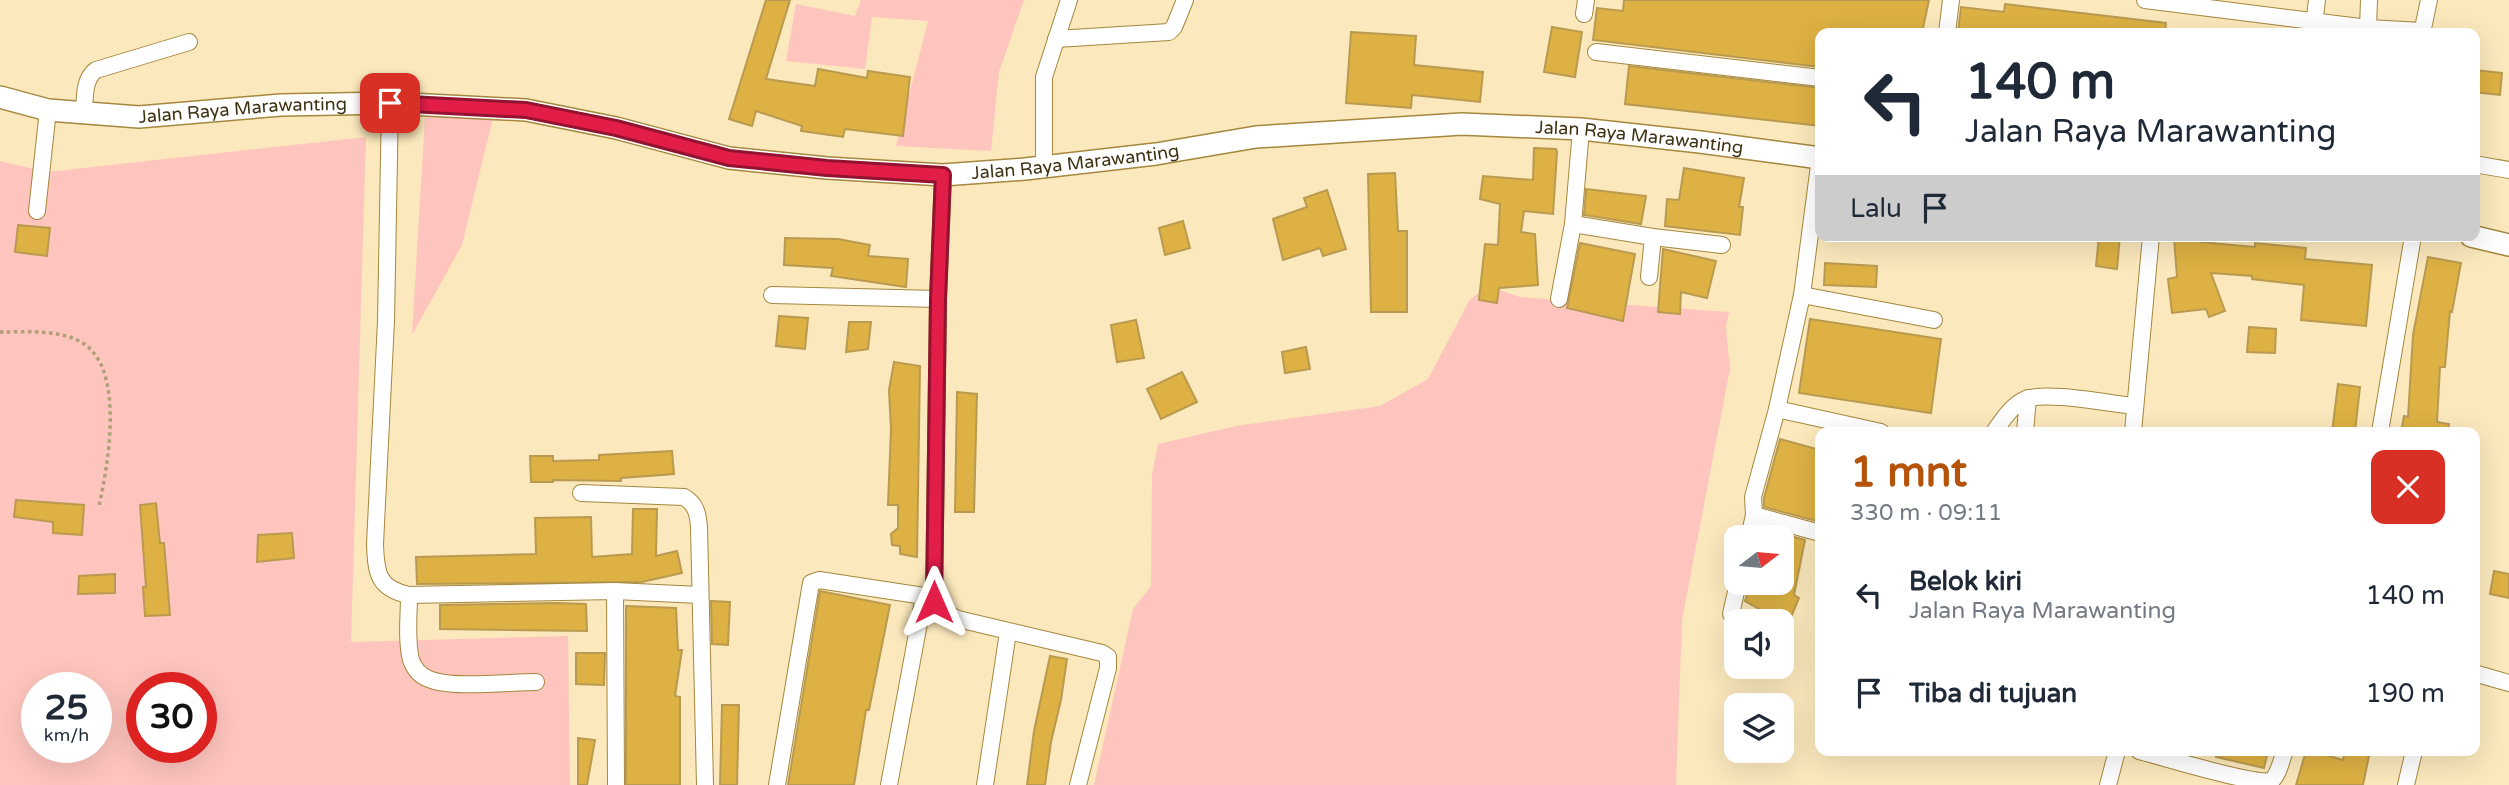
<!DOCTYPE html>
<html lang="id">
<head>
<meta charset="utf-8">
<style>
  :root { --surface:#fff; --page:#f6f6f7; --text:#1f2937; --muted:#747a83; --accent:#b45309 }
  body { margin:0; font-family:"Varela Round",sans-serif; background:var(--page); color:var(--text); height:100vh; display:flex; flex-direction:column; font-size:26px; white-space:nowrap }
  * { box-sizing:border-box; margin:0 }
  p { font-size:23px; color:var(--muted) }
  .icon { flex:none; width:38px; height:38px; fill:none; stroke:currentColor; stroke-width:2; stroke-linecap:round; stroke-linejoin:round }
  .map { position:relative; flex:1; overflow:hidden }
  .panel { position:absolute; left:1815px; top:427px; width:665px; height:329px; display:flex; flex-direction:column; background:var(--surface); border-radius:14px; box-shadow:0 7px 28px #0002 }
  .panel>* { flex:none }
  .banner { position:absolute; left:1815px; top:28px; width:665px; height:214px; border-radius:14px; box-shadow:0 7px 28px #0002; background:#fff; color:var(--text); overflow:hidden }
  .needle { width:46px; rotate:74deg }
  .tools { position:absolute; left:1724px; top:525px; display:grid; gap:14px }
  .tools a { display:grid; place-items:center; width:70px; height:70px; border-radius:14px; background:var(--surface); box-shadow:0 7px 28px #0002; font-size:35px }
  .speed { position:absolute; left:21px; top:672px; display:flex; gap:14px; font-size:35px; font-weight:700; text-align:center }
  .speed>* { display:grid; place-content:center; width:91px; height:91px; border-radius:50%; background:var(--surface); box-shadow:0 7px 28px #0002; line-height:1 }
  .speed small { font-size:18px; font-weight:400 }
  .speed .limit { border:10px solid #d22; background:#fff; color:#111 }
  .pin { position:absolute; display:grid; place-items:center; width:60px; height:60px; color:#fff; margin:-30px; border-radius:14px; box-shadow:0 4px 10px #0006 }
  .me { position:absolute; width:77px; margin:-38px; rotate:0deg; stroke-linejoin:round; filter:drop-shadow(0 0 5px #0008) }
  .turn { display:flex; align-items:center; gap:24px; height:147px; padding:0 35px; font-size:32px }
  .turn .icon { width:91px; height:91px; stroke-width:2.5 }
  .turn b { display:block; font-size:49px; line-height:60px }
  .then { display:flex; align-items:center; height:66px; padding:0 35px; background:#0003; gap:14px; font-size:26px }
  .round { display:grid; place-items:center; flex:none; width:74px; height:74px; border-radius:14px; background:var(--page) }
  .overview { display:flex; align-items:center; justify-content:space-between; height:119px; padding:0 35px }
  h1 { font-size:42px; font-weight:700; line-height:52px; color:var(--accent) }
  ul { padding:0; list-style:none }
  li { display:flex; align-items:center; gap:21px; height:98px; padding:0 35px }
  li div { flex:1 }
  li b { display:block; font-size:26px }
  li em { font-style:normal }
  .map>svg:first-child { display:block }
  .green { fill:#fec5be; fill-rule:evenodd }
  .building { fill:#ddb143; stroke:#b99a50; stroke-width:2 }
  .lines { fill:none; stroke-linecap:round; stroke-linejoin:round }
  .minor-casing { stroke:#a5873d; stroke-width:18 }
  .tertiary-casing { stroke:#a5873d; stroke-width:24 }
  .path { stroke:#af9e78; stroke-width:3.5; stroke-dasharray:3.5 3.5; stroke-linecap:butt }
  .minor { stroke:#fff; stroke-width:16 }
  .tertiary { stroke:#fff; stroke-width:21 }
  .route-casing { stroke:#92132f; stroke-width:18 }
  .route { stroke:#e11d48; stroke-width:12 }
  .labels { text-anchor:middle; stroke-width:5; stroke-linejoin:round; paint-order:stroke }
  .street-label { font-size:18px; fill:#3f3213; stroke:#fbe8bc }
</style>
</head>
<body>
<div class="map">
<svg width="2509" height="785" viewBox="0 0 2509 785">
  <rect width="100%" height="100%" fill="#fbe8bc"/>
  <!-- green -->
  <g class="green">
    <path d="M 861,0 L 1024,0 L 999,72 L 991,151 L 896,146 L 928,21 L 872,17 L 865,69 L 786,61 L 796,4 L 855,16 Z"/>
    <path d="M 425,116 L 493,118 L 462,245 L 412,335 Z"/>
    <path d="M 366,137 L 351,642 L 568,636 L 570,785 L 0,785 L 0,161 L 47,172 ZM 37,688 L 96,688 L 96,747 L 37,747 ZM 142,688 L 201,688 L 201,747 L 142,747 Z"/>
    <path d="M 1487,286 L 1520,297 L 1729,312 L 1726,327 L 1730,369 L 1682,620 L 1676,785 L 1094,785 L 1133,609 L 1151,586 L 1152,474 L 1158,444 L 1236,426 L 1380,406 L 1428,379 L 1469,301 Z"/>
  </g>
  <!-- building -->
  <g class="building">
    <path d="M 766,0 L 790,0 L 766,79 L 815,86 L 818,69 L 867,78 L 868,71 L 910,77 L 903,136 L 845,129 L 843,137 L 801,131 L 802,126 L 756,111 L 752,126 L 729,119 Z"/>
    <path d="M 1624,0 L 1929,0 L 1922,33 L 1820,33 L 1820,67 L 1593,40 L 1597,8 L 1623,11 Z"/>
    <path d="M 2005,4 L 2166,23 L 2165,33 L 1958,33 L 1961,7 L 2004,12 Z"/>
    <path d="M 1552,27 L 1582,32 L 1575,77 L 1544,72 Z"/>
    <path d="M 1351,32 L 1416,36 L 1414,65 L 1483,72 L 1480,102 L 1412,95 L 1411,108 L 1346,103 Z"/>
    <path d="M 1629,66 L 1820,88 L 1820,126 L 1625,104 Z"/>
    <path d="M 2474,70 L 2502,73 L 2500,95 L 2474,92 Z"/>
    <path d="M 1534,148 L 1556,149 L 1557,152 L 1553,214 L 1524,211 L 1521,232 L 1535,234 L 1538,285 L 1499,288 L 1497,303 L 1479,300 L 1485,244 L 1498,245 L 1500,204 L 1480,199 L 1483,176 L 1533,180 Z"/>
    <path d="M 1684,168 L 1744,178 L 1739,207 L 1743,207 L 1740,235 L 1665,226 L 1667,199 L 1679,200 Z"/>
    <path d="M 1395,173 L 1398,231 L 1407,231 L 1407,312 L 1371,312 L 1368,174 Z"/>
    <path d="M 1586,189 L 1646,196 L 1641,224 L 1584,215 Z"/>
    <path d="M 1327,190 L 1346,249 L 1323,256 L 1320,248 L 1283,260 L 1273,219 L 1307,207 L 1304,198 Z"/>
    <path d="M 1183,221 L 1190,248 L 1165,255 L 1159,228 Z"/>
    <path d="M 18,225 L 50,228 L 47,256 L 15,252 Z"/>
    <path d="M 2099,236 L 2120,236 L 2117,269 L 2096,266 Z"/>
    <path d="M 2199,236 L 2200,242 L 2255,247 L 2255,243 L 2306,248 L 2305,259 L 2372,265 L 2366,326 L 2301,320 L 2304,285 L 2252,279 L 2252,276 L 2211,273 L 2225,311 L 2209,317 L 2206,309 L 2172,313 L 2168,279 L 2177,277 L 2174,238 Z"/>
    <path d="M 785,238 L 838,239 L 870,245 L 868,256 L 908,259 L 906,287 L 831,276 L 833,268 L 784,265 Z"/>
    <path d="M 1580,243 L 1635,254 L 1623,321 L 1567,308 Z"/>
    <path d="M 1663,249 L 1716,261 L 1707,298 L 1681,292 L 1680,314 L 1658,312 Z"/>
    <path d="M 2428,257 L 2461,263 L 2452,312 L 2450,311 L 2445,367 L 2440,367 L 2437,422 L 2449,424 L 2448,432 L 2401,432 L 2404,416 L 2408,417 L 2413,335 Z"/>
    <path d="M 1825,263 L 1877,266 L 1876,287 L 1824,285 Z"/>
    <path d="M 779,316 L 808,318 L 805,349 L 776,346 Z"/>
    <path d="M 1810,319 L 1941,339 L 1931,413 L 1799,393 Z"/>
    <path d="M 1136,320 L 1144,358 L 1117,362 L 1111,325 Z"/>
    <path d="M 849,322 L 871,322 L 868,349 L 846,352 Z"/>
    <path d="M 2249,327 L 2276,329 L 2275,353 L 2247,352 Z"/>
    <path d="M 1306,347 L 1310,369 L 1285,373 L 1282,352 Z"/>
    <path d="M 894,362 L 920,366 L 917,557 L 900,554 L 900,546 L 892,545 L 891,534 L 898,528 L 898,505 L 888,505 L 891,429 L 889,390 Z"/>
    <path d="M 1182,372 L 1197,402 L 1161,419 L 1147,389 Z"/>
    <path d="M 2338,384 L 2360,387 L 2355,432 L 2332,432 Z"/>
    <path d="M 957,392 L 977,394 L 974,512 L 955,512 Z"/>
    <path d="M 1780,439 L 1820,450 L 1820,522 L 1764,507 L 1764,498 Z"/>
    <path d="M 672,451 L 674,474 L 621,478 L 621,481 L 553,480 L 553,482 L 531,482 L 530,456 L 553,456 L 553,461 L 599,460 L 599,455 Z"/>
    <path d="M 16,500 L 84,505 L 82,535 L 53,533 L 53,522 L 14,517 Z"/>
    <path d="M 156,503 L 160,543 L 164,543 L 170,615 L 145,616 L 143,587 L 146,587 L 140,505 Z"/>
    <path d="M 633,509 L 657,509 L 656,556 L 677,551 L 682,573 L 642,582 L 417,584 L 416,557 L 536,554 L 535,518 L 591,517 L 592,557 L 632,554 Z"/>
    <path d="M 1762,528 L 1805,540 L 1794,595 L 1799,598 L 1789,622 L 1782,622 L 1745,601 L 1751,583 L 1782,583 L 1782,537 L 1760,537 Z"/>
    <path d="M 292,533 L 294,558 L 257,562 L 258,535 Z"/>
    <path d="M 2494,571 L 2509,574 L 2509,598 L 2490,594 Z"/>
    <path d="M 115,574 L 115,593 L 78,594 L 79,576 Z"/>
    <path d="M 820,591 L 890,605 L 869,710 L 866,710 L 854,785 L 788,785 Z"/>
    <path d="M 711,601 L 730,602 L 728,645 L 712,644 Z"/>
    <path d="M 558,603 L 586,604 L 587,631 L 440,629 L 440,605 Z"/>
    <path d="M 626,606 L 676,608 L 678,650 L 682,650 L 675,696 L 680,697 L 680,785 L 626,785 Z"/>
    <path d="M 576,653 L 605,653 L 604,685 L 576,684 Z"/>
    <path d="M 1050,656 L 1067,659 L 1061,700 L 1051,742 L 1045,785 L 1027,785 L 1034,731 Z"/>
    <path d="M 722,705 L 739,705 L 737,785 L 720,785 Z"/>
    <path d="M 578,738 L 595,740 L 587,785 L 578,785 Z"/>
    <path d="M 2217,751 L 2268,751 L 2264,768 L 2216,757 Z"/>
    <path d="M 2306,751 L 2313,751 L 2343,760 L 2345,751 L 2370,751 L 2363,785 L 2296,785 Z"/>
  </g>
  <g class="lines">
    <!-- minor casing -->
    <g class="minor-casing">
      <g id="minor">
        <path d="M 2145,0 L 2368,28 L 2422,31"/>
        <path d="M 1584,14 L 1586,0"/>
        <path d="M 2368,28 L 2369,0"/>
        <path d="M 1947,33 L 1951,0"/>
        <path d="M 2313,33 L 2317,0"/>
        <path d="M 2422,33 L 2429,0"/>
        <path d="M 1056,39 L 1169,32 L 1174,27 L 1185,0"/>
        <path d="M 1596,52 L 1820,78"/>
        <path d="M 390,103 L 386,321 L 375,544 C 376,573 378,589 409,595 L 615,591 L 700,595"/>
        <path d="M 84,115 C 85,100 83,79 96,70 L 189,42"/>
        <path d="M 2474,164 L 2509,170"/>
        <path d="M 1044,167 L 1044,77 L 1069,0"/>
        <path d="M 943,175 L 938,299 L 934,602 L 948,614 L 958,619 L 1102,653 L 1108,657 L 1108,668 L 1078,785"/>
        <path d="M 37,211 L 48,110"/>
        <path d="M 1573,224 L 1653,237 L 1722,245"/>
        <path d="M 1649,277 L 1653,237"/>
        <path d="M 772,295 L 938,299"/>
        <path d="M 1802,295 L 1934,320"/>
        <path d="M 1559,299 L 1573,224 L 1581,129"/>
        <path d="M 1777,409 L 1881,432"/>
        <path d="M 1994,432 C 2002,421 2011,406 2024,400 C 2044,390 2111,404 2134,406"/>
        <path d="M 2025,432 L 2028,398"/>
        <path d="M 2133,432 L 2151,236"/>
        <path d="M 2380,432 L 2413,236"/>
        <path d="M 581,493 L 684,497 C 696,504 698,514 699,527 L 705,785"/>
        <path d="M 1754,515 L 1820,533"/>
        <path d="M 1749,537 L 1754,515 L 1753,497 L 1777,409 L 1802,295 L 1820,158"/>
        <path d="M 615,591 L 616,785"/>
        <path d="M 409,595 C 409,615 406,640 411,660 C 414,668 420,676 429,679 C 451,689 510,682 536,682"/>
        <path d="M 1731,614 L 1738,583"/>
        <path d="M 2474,673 L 2509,683"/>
        <path d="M 2139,751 C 2163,757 2253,785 2271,781 C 2279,775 2281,760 2285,751"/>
        <path d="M 777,785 L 811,583 L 819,580 L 924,596 L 934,602"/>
        <path d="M 889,785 L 924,596"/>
        <path d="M 985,785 L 1008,632"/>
        <path d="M 2108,785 L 2117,751"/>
        <path d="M 2406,785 L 2414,751"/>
      </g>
    </g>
    <!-- tertiary casing -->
    <g class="tertiary-casing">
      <g id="tertiary">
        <path id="s1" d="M 0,97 L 48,110 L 139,117 L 281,105 L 390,103 L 526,110 L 616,128 L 729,158 L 827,168 L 943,175 L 1025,169 L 1156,154 L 1256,137 L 1462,124 L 1581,129 L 1700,142 L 1820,158"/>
        <path d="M 2471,236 L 2509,245"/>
      </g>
    </g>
    <!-- path -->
    <path class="path" d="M 0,332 C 25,332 58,329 81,342 C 126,367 108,465 99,506"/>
    <!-- minor -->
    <use href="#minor" class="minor"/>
    <!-- tertiary -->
    <use href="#tertiary" class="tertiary"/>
  </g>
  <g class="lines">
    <!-- route casing -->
    <g class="route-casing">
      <path id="route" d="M 390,103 L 526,110 L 616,128 L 729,158 L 827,168 L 943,175 L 938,299 L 934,602"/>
    </g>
    <!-- route -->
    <use href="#route" class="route"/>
  </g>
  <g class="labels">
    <!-- street labels -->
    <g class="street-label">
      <text dy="6" stroke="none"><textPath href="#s1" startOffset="245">Jalan Raya Marawanting</textPath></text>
      <text dy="6" stroke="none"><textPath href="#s1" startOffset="1652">Jalan Raya Marawanting</textPath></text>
      <text dy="6" stroke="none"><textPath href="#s1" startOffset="1085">Jalan Raya Marawanting</textPath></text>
    </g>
  </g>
</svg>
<div class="tools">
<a><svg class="needle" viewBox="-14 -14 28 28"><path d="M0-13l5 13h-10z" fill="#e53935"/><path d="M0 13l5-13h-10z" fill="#747a83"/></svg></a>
<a><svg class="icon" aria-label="sound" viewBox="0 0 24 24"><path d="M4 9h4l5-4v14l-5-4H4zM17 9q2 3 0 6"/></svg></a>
<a><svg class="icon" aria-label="layers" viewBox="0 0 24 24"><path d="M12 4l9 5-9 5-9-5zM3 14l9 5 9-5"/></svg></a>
</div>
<div class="speed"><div>25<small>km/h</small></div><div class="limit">30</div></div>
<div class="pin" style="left:390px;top:103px;background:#d93025"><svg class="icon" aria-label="arrive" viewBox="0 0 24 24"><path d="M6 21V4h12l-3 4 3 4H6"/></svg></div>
<svg class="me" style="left:934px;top:602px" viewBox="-20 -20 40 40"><path d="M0-17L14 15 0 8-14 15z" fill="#e11d48" stroke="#fff" stroke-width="4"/></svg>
<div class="banner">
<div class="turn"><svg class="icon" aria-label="left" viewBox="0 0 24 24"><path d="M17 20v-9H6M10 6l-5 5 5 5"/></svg><div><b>140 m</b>Jalan Raya Marawanting</div></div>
<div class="then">Lalu<svg class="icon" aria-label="arrive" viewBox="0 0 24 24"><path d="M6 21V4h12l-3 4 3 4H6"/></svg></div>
</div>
<section class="panel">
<div class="overview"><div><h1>1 mnt</h1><p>330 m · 09:11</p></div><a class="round" style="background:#d93025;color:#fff"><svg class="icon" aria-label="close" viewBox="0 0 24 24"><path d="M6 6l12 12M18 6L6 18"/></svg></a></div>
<ul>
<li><svg class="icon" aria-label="left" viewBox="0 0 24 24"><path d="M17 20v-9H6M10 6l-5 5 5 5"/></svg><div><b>Belok kiri</b><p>Jalan Raya Marawanting</p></div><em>140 m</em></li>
<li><svg class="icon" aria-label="arrive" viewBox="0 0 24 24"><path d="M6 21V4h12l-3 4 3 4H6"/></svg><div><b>Tiba di tujuan</b></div><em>190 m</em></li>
</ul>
</section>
</div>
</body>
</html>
